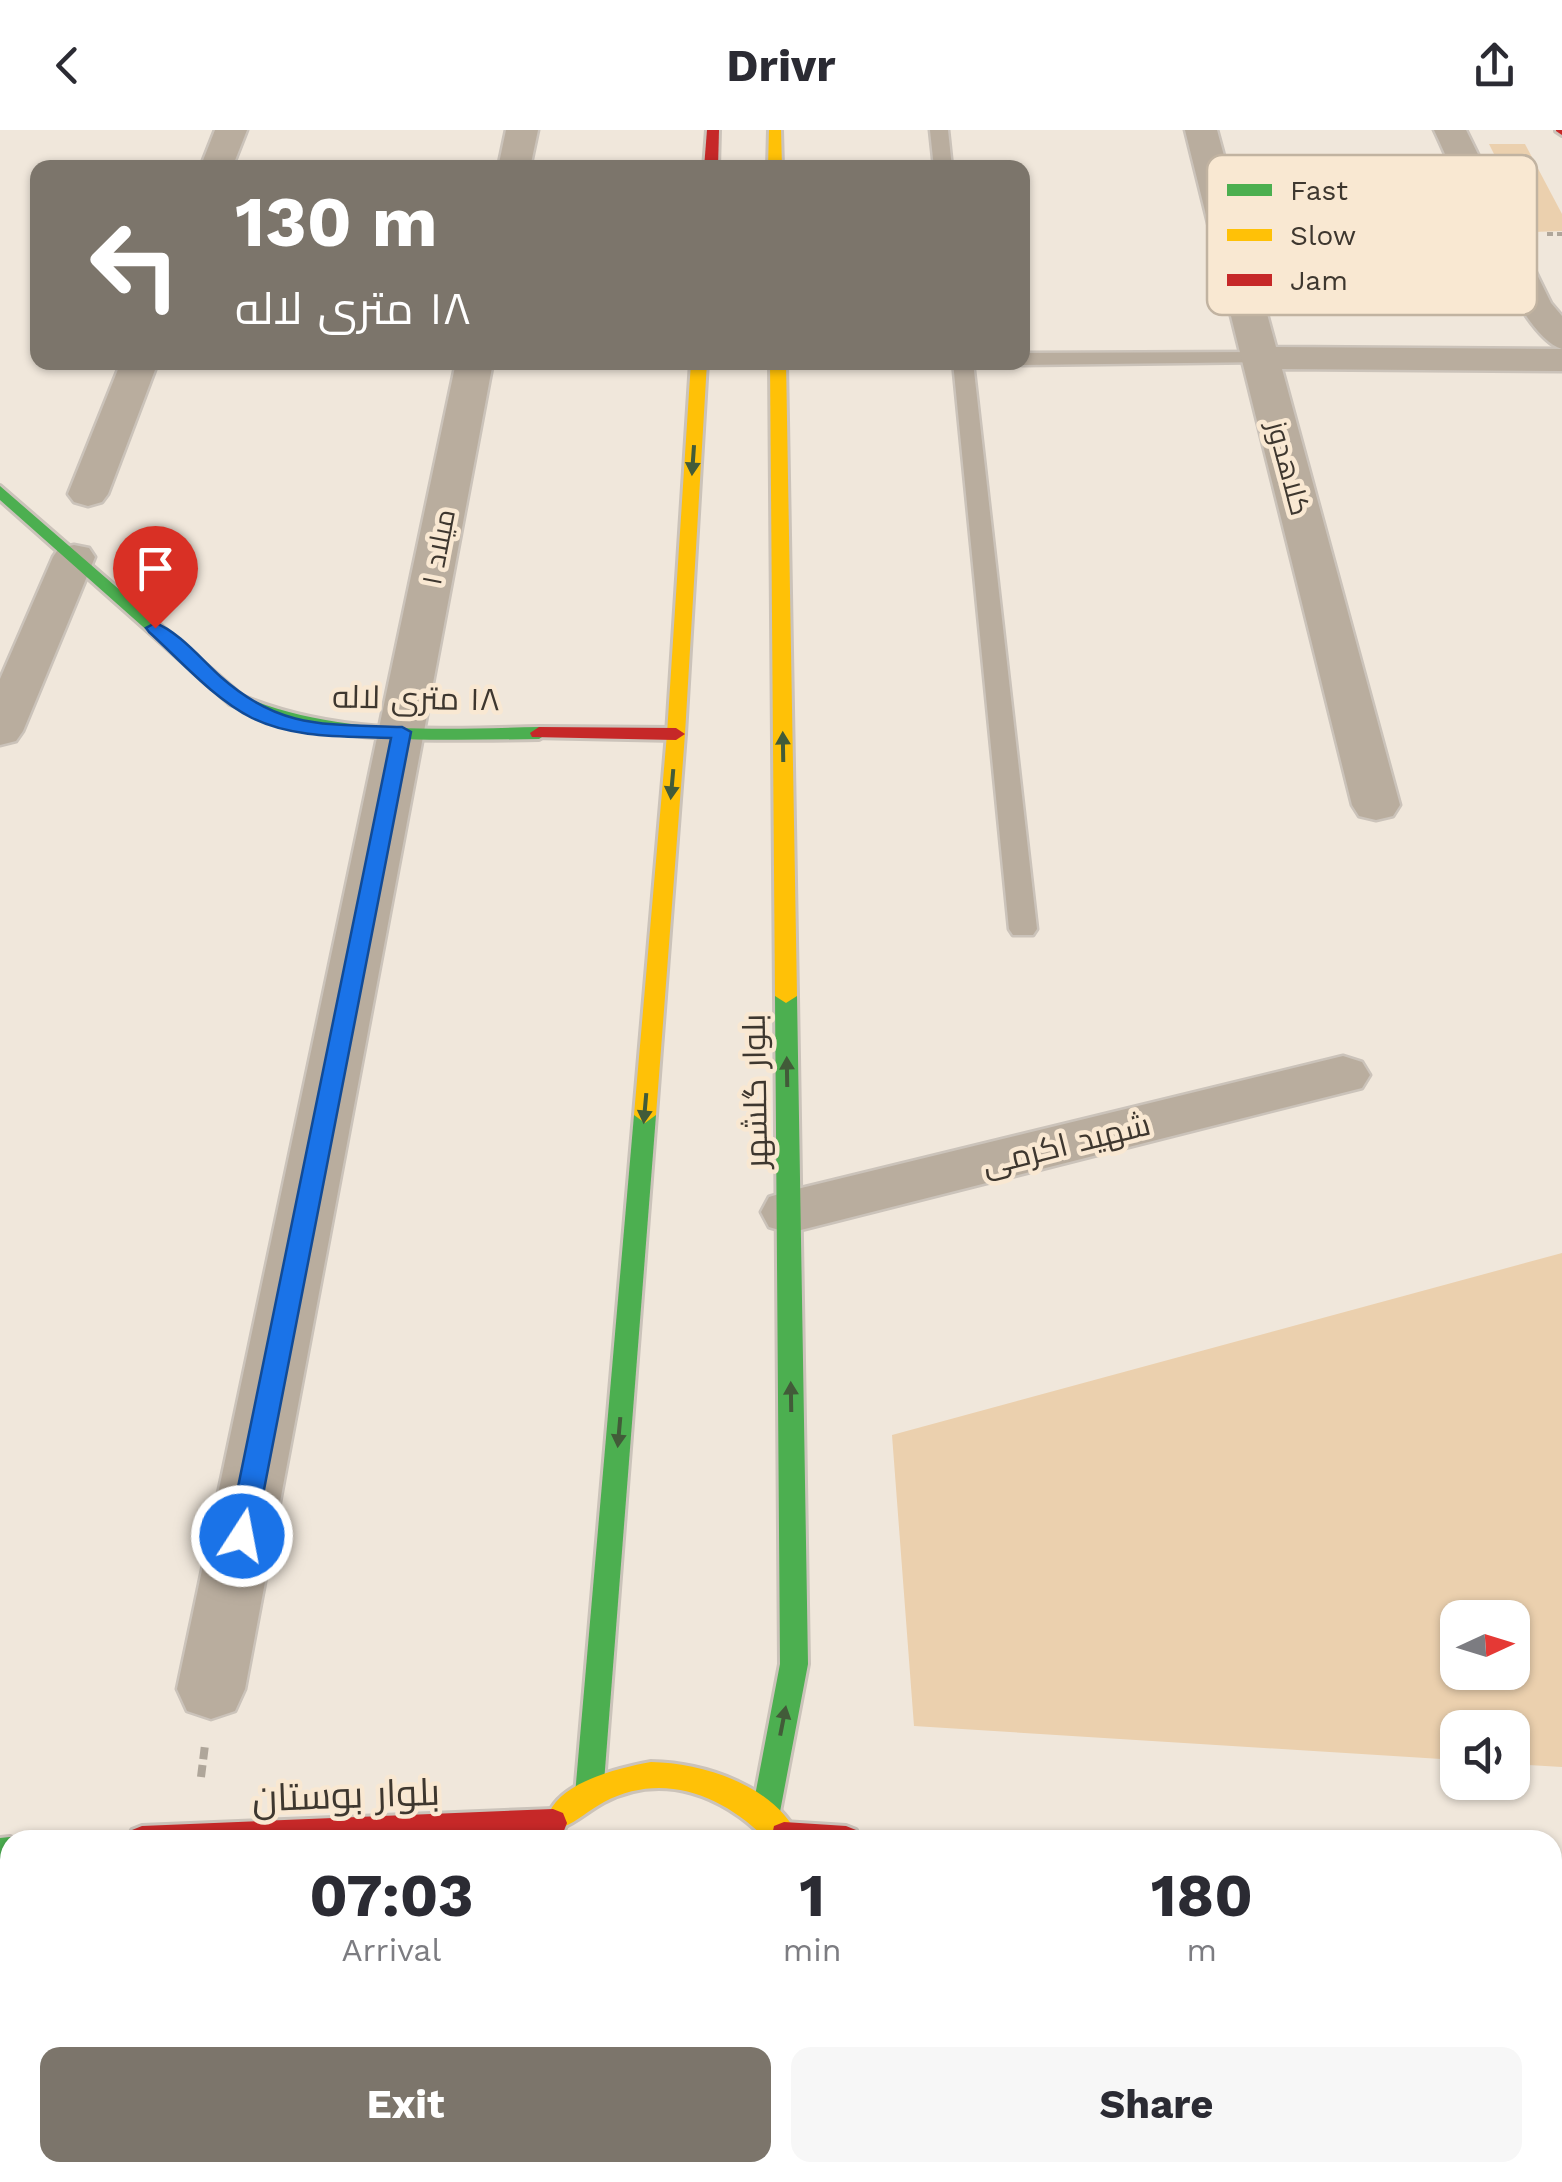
<!DOCTYPE html>
<html lang="en">
<head>
<meta charset="utf-8">
<style>
  :root { --surface:#fff; --page:#f7f7f7; --text:#2b2b33; --muted:#7c7c81; --accent:#7c756b }
  body { margin:0; font-family:"Work Sans",Cairo,sans-serif; background:var(--page); color:var(--text); height:100vh; display:flex; flex-direction:column; font-size:38px; white-space:nowrap }
  * { box-sizing:border-box; margin:0 }
  p { font-size:32px; color:var(--muted) }
  .icon { flex:none; width:55px; height:55px; fill:none; stroke:currentColor; stroke-width:2; stroke-linecap:round; stroke-linejoin:round }
  .map { position:relative; flex:1; overflow:hidden }
  .side { position:absolute; left:0px; top:1700px; width:1562px; height:352px; display:flex; flex-direction:column; background:var(--surface); border-radius:30px 30px 0 0; box-shadow:0 2px 8px #0004 }
  .side>* { flex:none }
  .top-card { position:absolute; left:30px; top:30px; width:1000px; height:210px; border-radius:20px; box-shadow:0 2px 8px #0004; background:#7c756b; color:#fff; overflow:hidden }
  .needle { width:65px; rotate:86deg }
  .controls { position:absolute; left:1440px; top:1470px; display:grid; gap:20px }
  .controls a { display:grid; place-items:center; width:90px; height:90px; border-radius:20px; background:var(--surface); box-shadow:0 2px 8px #0004; font-size:50px }
  .pin { position:absolute; display:grid; place-items:center; width:85px; height:85px; color:#fff; margin:-102px -42px; border-radius:50% 50% 50% 0; rotate:-45deg; box-shadow:0 0 10px #0007 }
  .pin .icon { rotate:45deg }
  .me { position:absolute; width:110px; margin:-55px; rotate:11deg; stroke-linejoin:round; filter:drop-shadow(0 0 8px #0008) }
  .turn { display:flex; align-items:center; gap:35px; height:210px; padding:0 40px; font-size:45px }
  .turn .icon { width:130px; height:130px; stroke-width:2.5 }
  .turn b { display:block; font-size:70px; line-height:85px }
  .eta { display:flex; justify-content:space-evenly; align-items:center; height:170px; text-align:center }
  .eta b { font-size:60px; font-weight:700; line-height:70px }
  .action { display:flex; gap:20px; margin-top:auto; padding:20px 40px }
  .action a { flex:1; height:115px; border-radius:20px; background:var(--accent); color:#fff; font-size:40px; font-weight:700; line-height:115px; text-align:center }
  .action a+a { background:var(--page); color:var(--text) }
  header { display:flex; justify-content:space-between; align-items:center; height:130px; padding:0 40px; background:var(--surface); font-size:45px; font-weight:700 }
  .map>svg:first-child { display:block }
  .green { fill:#ebd0ae; fill-rule:evenodd }
  .lines { fill:none; stroke-linecap:round; stroke-linejoin:round }
  .lane-casing { stroke:#cbc3ba; stroke-width:5 }
  .street-casing { stroke:#cbc3ba; stroke-width:5 }
  .fast-casing { stroke:#cbc3ba; stroke-width:6 }
  .slow-casing { stroke:#cbc3ba; stroke-width:6 }
  .jam-casing { stroke:#cbc3ba; stroke-width:6 }
  .path-far1 { stroke:#afa69a; stroke-width:4; stroke-dasharray:6 4; stroke-linecap:butt }
  .path { stroke:#afa69a; stroke-width:8; stroke-dasharray:12 6; stroke-linecap:butt }
  .lane { fill:#b9ad9e; fill-rule:evenodd }
  .street { fill:#b9ad9e; fill-rule:evenodd }
  .fast { fill:#4caf50; fill-rule:evenodd }
  .slow { fill:#ffc107; fill-rule:evenodd }
  .jam { fill:#c62828; fill-rule:evenodd }
  .oneway { fill:#425b39 }
  .route { fill:#1a73e8; stroke:#114b97; stroke-width:2.5 }
  .labels { text-anchor:middle; stroke-width:9; stroke-linejoin:round; paint-order:stroke }
  .far-street-label { font-size:28px; fill:#3e372f; stroke:#f9e8d2 }
  .street-label { font-size:32px; fill:#3e372f; stroke:#f9e8d2 }
  .near-street-label { font-size:38px; fill:#3e372f; stroke:#f9e8d2 }
  .key { fill:#f9e8d2; stroke:#c1b3a1; stroke-width:2.5 }
  .key-label { font-size:28px; fill:#3e372f }
</style>
</head>
<body>
<header><svg class="icon" aria-label="back" viewBox="0 0 24 24"><path d="M15 5l-7 7 7 7"/></svg>Drivr<svg class="icon" aria-label="share" viewBox="0 0 24 24"><path d="M12 15V3M7 8l5-5 5 5M5 13v7h14v-7"/></svg></header>
<div class="map">
<svg width="1562" height="2052" viewBox="0 0 1562 2052">
  <rect width="100%" height="100%" fill="#f0e7db"/>
  <!-- green -->
  <g class="green">
    <path d="M 1489,14 L 1525,14 L 1562,84 L 1562,101 L 1533,102 Z"/>
    <path d="M 1562,1123 L 1562,1637 L 1513,1634 L 1512,1598 L 1458,1598 L 1457,1630 L 914,1596 L 892,1305 ZM 1458,1488 L 1512,1488 L 1512,1542 L 1458,1542 Z"/>
  </g>
  <g class="lines">
    <!-- lane casing -->
    <g class="lane-casing">
      <g id="lane">
        <path d="M 930,0 L 948,0 L 952,38 L 934,38 Z"/>
        <path d="M 1260,222 L 1270,228 L 1267,232 L 1022,235 L 1014,232 L 1022,232 L 1022,223 Z"/>
        <path d="M 953,232 L 973,232 L 1037,799 L 1033,805 L 1013,805 L 1009,799 Z"/>
      </g>
    </g>
    <!-- street casing -->
    <g class="street-casing">
      <g id="street">
        <path d="M 215,0 L 247,0 L 232,38 L 200,38 Z"/>
        <path d="M 506,0 L 538,0 L 530,38 L 498,38 Z"/>
        <path d="M 1185,0 L 1217,0 L 1276,217 L 1562,219 L 1562,241 L 1282,239 L 1400,675 L 1393,686 L 1376,690 L 1359,686 L 1352,675 Z"/>
        <path d="M 1434,0 L 1466,0 L 1551,173 L 1562,186 L 1562,219 C 1518,208 1456,45 1434,0 Z"/>
        <path d="M 121,232 L 158,232 L 108,364 L 102,372 L 88,376 L 74,372 L 68,364 Z"/>
        <path d="M 456,232 L 493,232 L 245,1559 L 235,1581 L 211,1589 L 187,1581 L 177,1559 Z"/>
        <path d="M 74,415 L 89,418 L 95,427 L 23,601 L 16,611 L 0,615 L 0,549 L 53,427 L 59,418 Z"/>
        <path d="M 1343,926 L 1362,932 L 1370,945 L 1362,958 L 789,1103 L 769,1097 L 761,1082 L 769,1067 L 789,1061 Z"/>
      </g>
    </g>
    <!-- fast casing -->
    <g class="fast-casing">
      <g id="fast">
        <path d="M 0,356 L 242,566 C 338,606 437,599 539,597 L 548,603 L 539,609 C 432,610 330,616 230,574 L 0,370 Z"/>
        <path d="M 786,859 L 797,866 L 808,1534 L 779,1687 L 775,1697 L 765,1701 L 755,1697 L 751,1687 L 780,1534 L 775,866 Z"/>
        <path d="M 645,977 L 656,985 L 603,1665 L 599,1674 L 589,1678 L 579,1674 L 575,1665 L 634,985 Z"/>
        <path d="M 10,1707 L 17,1710 L 10,1710 L 10,1735 L 0,1736 L 0,1708 Z"/>
        <path d="M 1552,1872 L 1562,1873 L 1562,1903 L 1552,1902 Z"/>
        <path d="M 419,2042 L 457,2042 L 461,2052 L 423,2052 Z"/>
        <rect x="553" y="2042" width="32" height="10"/>
      </g>
    </g>
    <!-- slow casing -->
    <g class="slow-casing">
      <g id="slow">
        <path d="M 769,0 L 781,0 L 782,38 L 768,38 Z"/>
        <path d="M 691,232 L 707,232 L 685,604 L 656,985 L 645,993 L 634,985 L 667,604 Z"/>
        <path d="M 770,232 L 786,232 L 797,866 L 786,873 L 775,866 Z"/>
        <path d="M 651,1632 C 704,1633 777,1656 800,1710 L 767,1710 C 723,1665 663,1641 604,1672 C 589,1680 578,1691 563,1697 L 553,1693 L 549,1683 C 563,1651 619,1638 651,1632 Z"/>
        <path d="M 1552,1744 L 1562,1745 L 1562,1773 L 1552,1772 Z"/>
        <path d="M 635,2042 L 667,2042 L 666,2052 L 634,2052 Z"/>
        <path d="M 787,2042 L 827,2042 L 823,2052 L 783,2052 Z"/>
      </g>
    </g>
    <!-- jam casing -->
    <g class="jam-casing">
      <g id="jam">
        <path d="M 707,0 L 719,0 L 718,38 L 704,38 Z"/>
        <path d="M 1562,0 L 1562,5 L 1556,1 L 1556,0 Z"/>
        <path d="M 539,597 L 676,598 L 685,604 L 676,610 L 532,607 L 530,603 Z"/>
        <path d="M 553,1679 L 563,1683 L 567,1693 L 563,1703 L 553,1707 L 128,1710 L 132,1700 L 142,1696 Z"/>
        <path d="M 784,1692 L 846,1696 L 856,1700 L 860,1710 L 771,1710 L 774,1696 Z"/>
        <path d="M 10,1854 L 10,1884 L 0,1885 L 0,1855 Z"/>
      </g>
    </g>
    <!-- path-far1 -->
    <path class="path-far1" d="M 1547,104 L 1562,104"/>
    <!-- path -->
    <path class="path" d="M 201,1647 L 205,1615"/>
    <!-- lane -->
    <use href="#lane" class="lane"/>
    <!-- street -->
    <use href="#street" class="street"/>
    <!-- fast -->
    <use href="#fast" class="fast"/>
    <!-- slow -->
    <use href="#slow" class="slow"/>
    <!-- jam -->
    <use href="#jam" class="jam"/>
  </g>
  <!-- one-way arrows -->
  <defs><path id="oneway-solid" d="M-6-.8H1V-3.2L6.5 0L1 3.2V.8H-6Z" transform="scale(2.5)"/></defs>
  <g class="oneway">
    <use href="#oneway-solid" transform="translate(693 330) rotate(94)"/>
    <use href="#oneway-solid" transform="translate(783 617) rotate(-91)"/>
    <use href="#oneway-solid" transform="translate(672 654) rotate(95)"/>
    <use href="#oneway-solid" transform="translate(787 942) rotate(-91)"/>
    <use href="#oneway-solid" transform="translate(645 978) rotate(95)"/>
    <use href="#oneway-solid" transform="translate(791 1267) rotate(-91)"/>
    <use href="#oneway-solid" transform="translate(619 1302) rotate(95)"/>
    <use href="#oneway-solid" transform="translate(783 1591) rotate(-79)"/>
  </g>
  <!-- route -->
  <path class="route" d="M 155,493 C 178,501 202,530 221,547 C 281,600 326,594 402,597 L 411,602 L 255,1406 L 251,1414 L 242,1417 L 232,1414 L 228,1406 L 391,608 C 346,606 294,609 252,588 C 213,568 181,531 149,502 L 146,498 Z"/>
  <g class="labels">
    <!-- far-street labels -->
    <g class="far-street-label">
      <text transform="translate(1289 338) rotate(75)" y="10">کلاهدوز</text>
      <text transform="translate(438 417) rotate(-79)" y="10">میلاد ۱</text>
    </g>
    <!-- street labels -->
    <g class="street-label">
      <text transform="translate(416 568) rotate(1)" y="11">١٨ متری لاله</text>
      <text transform="translate(755 961) rotate(-91)" y="11">بلوار گلشهر</text>
      <text transform="translate(1066 1014) rotate(-14)" y="11">شهید اکرمی</text>
    </g>
    <!-- near-street labels -->
    <g class="near-street-label">
      <text transform="translate(346 1665) rotate(-2)" y="13">بلوار بوستان</text>
    </g>
  </g>
  <!-- legend -->
  <rect x="1207" y="25" width="330" height="160" rx="15" class="key"/>
  <rect x="1227" y="54" width="45" height="12" fill="#4caf50"/>
  <rect x="1227" y="99" width="45" height="12" fill="#ffc107"/>
  <rect x="1227" y="144" width="45" height="12" fill="#c62828"/>
  <g class="key-label">
    <text x="1290" y="70">Fast</text>
    <text x="1290" y="115">Slow</text>
    <text x="1290" y="160">Jam</text>
  </g>
</svg>
<div class="controls">
<a><svg class="needle" viewBox="-14 -14 28 28"><path d="M0-13l5 13h-10z" fill="#e53935"/><path d="M0 13l5-13h-10z" fill="#7c7c81"/></svg></a>
<a><svg class="icon" aria-label="sound" viewBox="0 0 24 24"><path d="M4 9h4l5-4v14l-5-4H4zM17 9q2 3 0 6"/></svg></a>
</div>
<div class="pin" style="left:155px;top:498px;background:#d93025"><svg class="icon" aria-label="arrive" viewBox="0 0 24 24"><path d="M6 21V4h12l-3 4 3 4H6"/></svg></div>
<svg class="me" style="left:242px;top:1406px" viewBox="-20 -20 40 40"><circle r="17" fill="#1a73e8" stroke="#fff" stroke-width="3"/><path d="M0-11L8 9 0 5-8 9z" fill="#fff"/></svg>
<div class="top-card">
<div class="turn"><svg class="icon" aria-label="left" viewBox="0 0 24 24"><path d="M17 20v-9H6M10 6l-5 5 5 5"/></svg><div><b>130 m</b>١٨ متری لاله</div></div>
</div>
<section class="side">
<div class="eta">
<div><b>07:03</b><p>Arrival</p></div>
<div><b>1</b><p>min</p></div>
<div><b>180</b><p>m</p></div>
</div>
<div class="action"><a>Exit</a><a>Share</a></div>
</section>
</div>
</body>
</html>
